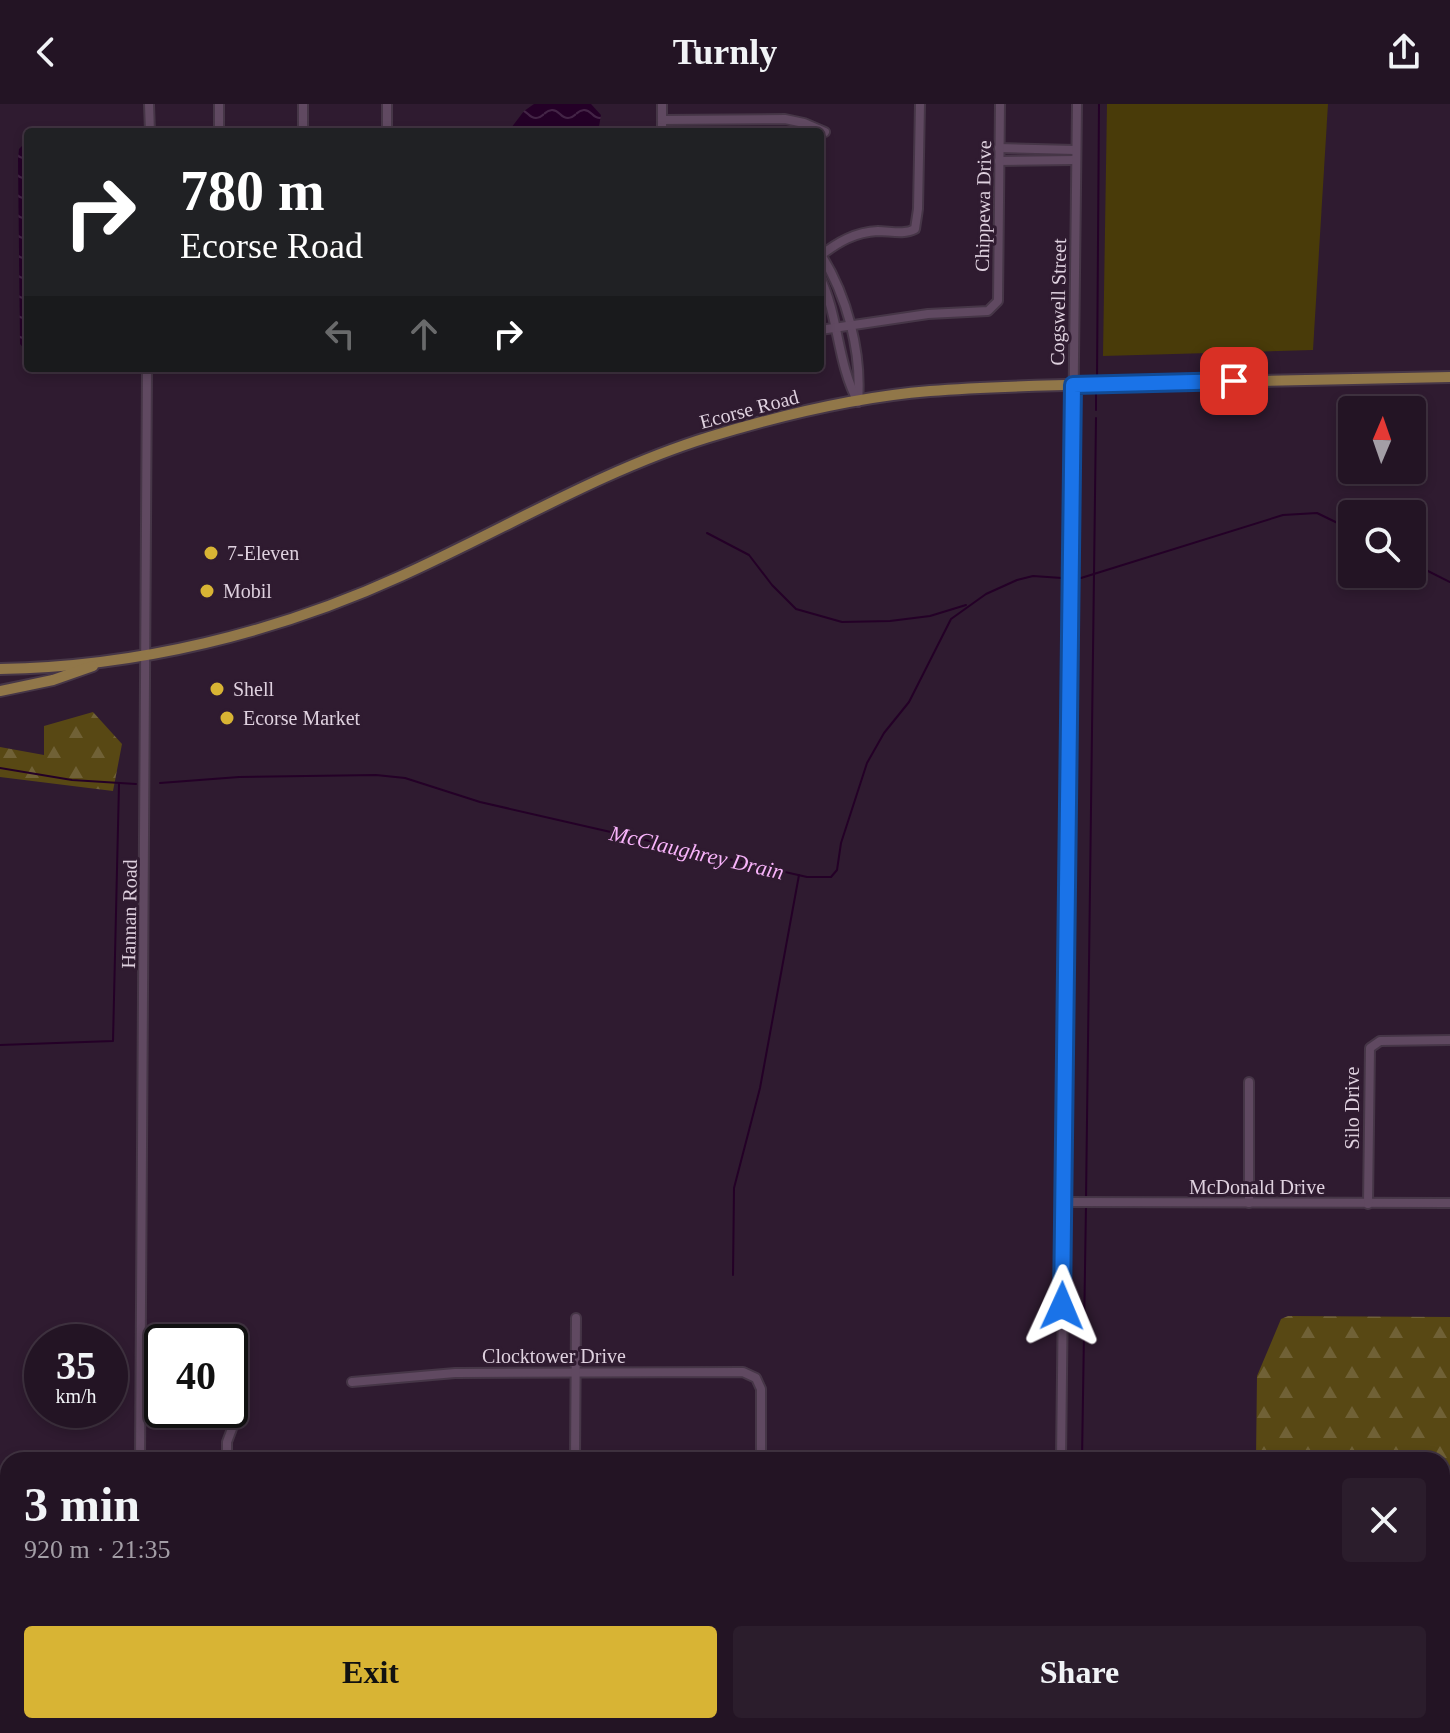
<!DOCTYPE html>
<html lang="en">
<head>
<meta charset="utf-8">
<style>
  :root { --surface:#231424; --page:#2b1d2c; --text:#f1f3f6; --muted:#a39ea6; --line:#403341; --accent:#d8b434 }
  body { margin:0; font-family:"Times New Roman",serif; background:var(--page); color:var(--text); height:100vh; display:flex; flex-direction:column; font-size:30px; white-space:nowrap }
  * { box-sizing:border-box; margin:0 }
  p { font-size:26px; color:var(--muted) }
  .icon { flex:none; width:44px; height:44px; fill:none; stroke:currentColor; stroke-width:2; stroke-linecap:round; stroke-linejoin:round }
  .map { position:relative; flex:1; overflow:hidden }
  .sheet { position:absolute; left:0px; top:1348px; width:1450px; height:282px; display:flex; flex-direction:column; background:var(--surface); border-radius:24px 24px 0 0; box-shadow:0 4px 12px #0003,0 0 0 2px var(--line) }
  .sheet>* { flex:none }
  .top-card { position:absolute; left:24px; top:24px; width:800px; height:244px; border-radius:8px; box-shadow:0 4px 12px #0003,0 0 0 2px var(--line); background:#202124; color:#fff; overflow:hidden }
  .needle { width:52px; rotate:2deg }
  .buttons { position:absolute; left:1338px; top:292px; display:grid; gap:16px }
  .buttons a { display:grid; place-items:center; width:88px; height:88px; border-radius:8px; background:var(--surface); box-shadow:0 4px 12px #0003,0 0 0 2px var(--line); font-size:40px }
  .speed { position:absolute; left:24px; top:1220px; display:flex; gap:16px; font-size:40px; font-weight:700; text-align:center }
  .speed>* { display:grid; place-content:center; width:104px; height:104px; border-radius:50%; background:var(--surface); box-shadow:0 4px 12px #0003,0 0 0 2px var(--line); line-height:1 }
  .speed small { font-size:20px; font-weight:400 }
  .speed .limit { border:4px solid #111; border-radius:12px; background:#fff; color:#111 }
  .pin { position:absolute; display:grid; place-items:center; width:68px; height:68px; color:#fff; margin:-34px; border-radius:16px; box-shadow:0 4px 12px #0006 }
  .me { position:absolute; width:88px; margin:-44px; rotate:1deg; stroke-linejoin:round; filter:drop-shadow(0 0 6px #0008) }
  .turn { display:flex; align-items:center; gap:28px; height:168px; padding:0 24px; font-size:36px }
  .turn .icon { width:104px; height:104px; stroke-width:2.5 }
  .turn b { display:block; font-size:56px; line-height:68px }
  .lanes { display:flex; align-items:center; height:76px; padding:0 24px; background:#0003; justify-content:center; gap:40px; direction:ltr }
  .lanes .off { opacity:.35 }
  .round { display:grid; place-items:center; flex:none; width:84px; height:84px; border-radius:8px; background:var(--page) }
  .headline { display:flex; align-items:center; justify-content:space-between; height:136px; padding:0 24px }
  h1 { font-size:48px; font-weight:600; line-height:60px }
  .button { display:flex; gap:16px; margin-top:auto; padding:16px 24px }
  .button a { flex:1; height:92px; border-radius:8px; background:var(--accent); color:#111; font-size:32px; font-weight:600; line-height:92px; text-align:center }
  .button a+a { background:var(--page); color:var(--text) }
  header { display:flex; justify-content:space-between; align-items:center; height:104px; padding:0 24px; background:var(--surface); font-size:36px; font-weight:600 }
  .map>svg:first-child { display:block }
  .grass { fill:#493b09 }
  .forest { fill:url(#forest-firs) }
  .water { fill:url(#water-waves) }
  .lines { fill:none; stroke-linecap:round; stroke-linejoin:round }
  .stream { stroke:#240027; stroke-width:2 }
  .minor-casing { stroke:#463647; stroke-width:12 }
  .major-casing { stroke:#463647; stroke-width:14 }
  .minor { stroke:#604961; stroke-width:8 }
  .major { stroke:#917749; stroke-width:10 }
  .route-casing { stroke:#114b97; stroke-width:20 }
  .route { stroke:#1a73e8; stroke-width:14 }
  .poi-dot { fill:#d8b434; stroke:#2f1b30; stroke-width:3 }
  .labels { text-anchor:middle; stroke-width:6; stroke-linejoin:round; paint-order:stroke }
  .street-label { font-size:20px; fill:#dfd1df; stroke:#2f1b30 }
  .poi-label { font-size:20px; fill:#dfd1df; stroke:#2f1b30; text-anchor:start }
  .water-label { font-size:22px; font-style:italic; fill:#f8b3fa; stroke:#2f1b30 }
</style>
</head>
<body>
<header><svg class="icon" aria-label="back" viewBox="0 0 24 24"><path d="M15 5l-7 7 7 7"/></svg>Turnly<svg class="icon" aria-label="share" viewBox="0 0 24 24"><path d="M12 15V3M7 8l5-5 5 5M5 13v7h14v-7"/></svg></header>
<div class="map">
<svg width="1450" height="1629" viewBox="0 0 1450 1629">
  <defs>
    <pattern id="forest-firs" width="22" height="20" patternUnits="userSpaceOnUse" patternTransform="scale(2)"><rect width="22" height="20" fill="#584814"/><path d="M5 1l3.5 6h-7zM16 11l3.5 6h-7z" fill="#706136"/></pattern>
    <pattern id="water-waves" width="16" height="10" patternUnits="userSpaceOnUse" patternTransform="scale(2)"><rect width="16" height="10" fill="#240027"/><path d="M0 5q4-4 8 0t8 0" fill="none" stroke="#432446"/></pattern>
  </defs>
  <rect width="100%" height="100%" fill="#2f1b30"/>
  <!-- grass -->
  <path class="grass" d="M 1107,0 L 1328,0 L 1313,246 L 1103,252 Z"/>
  <!-- forest -->
  <g class="forest">
    <path d="M 93,608 L 122,640 L 113,687 L 0,673 L 0,643 L 44,651 L 44,622 Z"/>
    <path d="M 1288,1212 L 1450,1213 L 1450,1412 L 1442,1412 L 1442,1356 L 1256,1356 L 1257,1272 L 1281,1215 Z"/>
    <path d="M 1442,1424 L 1450,1424 L 1450,1629 L 1259,1629 L 1259,1622 L 1442,1622 Z"/>
    <path d="M 0,1525 L 8,1531 L 8,1552 L 0,1566 Z"/>
  </g>
  <!-- water -->
  <g class="water">
    <path d="M 534,0 L 591,0 L 601,11 L 598,28 L 508,28 L 524,7 Z"/>
    <path d="M 23,41 L 28,41 L 28,249 L 20,240 L 18,55 L 19,45 Z"/>
  </g>
  <g class="lines">
    <!-- stream -->
    <g class="stream">
      <path d="M 1097,275 L 1099,0"/>
      <path d="M 1096,306 L 1096,285"/>
      <path d="M 707,429 L 749,451 L 772,481 L 796,505 L 842,518 L 890,517 L 930,512 L 966,501"/>
      <path d="M 1412,459 L 1450,478"/>
      <path d="M 1081,474 L 1283,411 L 1317,409 L 1352,426"/>
      <path d="M 0,664 L 72,676 L 136,680"/>
      <path d="M 160,679 L 239,673 L 376,671 L 405,674 L 480,698 L 807,773 L 831,773 L 837,766 L 841,739 L 867,659 L 884,629 L 909,598 L 951,515 L 986,490 L 1017,476 L 1033,472 L 1062,474"/>
      <path d="M 0,941 L 113,937 L 119,680"/>
      <path d="M 1086,1095 L 1096,314"/>
      <path d="M 733,1171 L 734,1084 L 760,984 L 799,771"/>
      <path d="M 1082,1356 L 1086,1101"/>
      <path d="M 997,1622 L 998,1629"/>
    </g>
    <!-- minor casing -->
    <g class="minor-casing">
      <g id="minor">
        <path d="M 149,0 L 150,28"/>
        <path d="M 662,0 L 662,28"/>
        <path d="M 662,16 L 785,15 L 804,19 L 825,28"/>
        <path d="M 219,28 L 219,0"/>
        <path d="M 303,28 L 303,0"/>
        <path d="M 387,28 L 387,0"/>
        <path d="M 999,44 L 1075,46"/>
        <path d="M 999,57 L 1075,56"/>
        <path d="M 820,149 C 847,191 862,248 858,298"/>
        <path d="M 820,152 C 838,138 855,128 878,127 C 890,127 904,131 915,125 L 918,105 L 920,0"/>
        <path d="M 820,173 C 839,213 837,259 858,298"/>
        <path d="M 820,226 L 928,210 L 988,207 L 998,197 L 1000,0"/>
        <path d="M 1064,1098 L 1450,1099"/>
        <path d="M 1249,1099 L 1249,978"/>
        <path d="M 1368,1100 L 1370,944 L 1380,937 L 1450,936"/>
        <path d="M 352,1278 L 455,1269 L 743,1268 L 756,1274 L 761,1285 L 761,1356"/>
        <path d="M 140,1356 L 147,264"/>
        <path d="M 227,1356 L 227,1338 L 242,1298"/>
        <path d="M 575,1356 L 576,1214"/>
        <path d="M 1061,1356 L 1077,0"/>
        <path d="M 472,1622 L 472,1629"/>
        <path d="M 136,1629 L 136,1622"/>
        <path d="M 1057,1629 L 1057,1622"/>
      </g>
    </g>
    <!-- major casing -->
    <g class="major-casing">
      <g id="major">
        <path d="M 0,565 C 137,563 276,529 401,472 C 503,426 602,366 709,333 C 781,311 856,293 930,287 C 1005,281 1081,281 1156,279 C 1254,277 1352,275 1450,273"/>
        <path d="M 0,587 L 53,576 L 93,562"/>
      </g>
    </g>
    <!-- minor -->
    <use href="#minor" class="minor"/>
    <!-- major -->
    <use href="#major" class="major"/>
  </g>
  <g class="lines">
    <!-- route casing -->
    <g class="route-casing">
      <path id="route" d="M 1062,1202 L 1073,281 L 1234,277"/>
    </g>
    <!-- route -->
    <use href="#route" class="route"/>
  </g>
  <!-- markers -->
  <g class="poi-dot">
    <circle cx="211" cy="449" r="8"/>
    <circle cx="207" cy="487" r="8"/>
    <circle cx="217" cy="585" r="8"/>
    <circle cx="227" cy="614" r="8"/>
  </g>
  <g class="labels">
    <!-- street labels -->
    <g class="street-label">
      <text transform="translate(983 102) rotate(-89)" y="7">Chippewa Drive</text>
      <text transform="translate(1058 198) rotate(-89)" y="7">Cogswell Street</text>
      <text transform="translate(749 305) rotate(-15)" y="7">Ecorse Road</text>
      <text transform="translate(129 810) rotate(-89)" y="7">Hannan Road</text>
      <text transform="translate(1352 1004) rotate(-90)" y="7">Silo Drive</text>
      <text x="1257" y="1090">McDonald Drive</text>
      <text x="554" y="1259">Clocktower Drive</text>
    </g>
    <!-- poi labels -->
    <g class="poi-label">
      <text x="227" y="456">7-Eleven</text>
      <text x="223" y="494">Mobil</text>
      <text x="233" y="592">Shell</text>
      <text x="243" y="621">Ecorse Market</text>
    </g>
    <!-- water labels -->
    <g class="water-label">
      <text transform="translate(697 748) rotate(13)" y="8">McClaughrey Drain</text>
    </g>
  </g>
</svg>
<div class="buttons">
<a><svg class="needle" viewBox="-14 -14 28 28"><path d="M0-13l5 13h-10z" fill="#e53935"/><path d="M0 13l5-13h-10z" fill="#a39ea6"/></svg></a>
<a><svg class="icon" aria-label="search" viewBox="0 0 24 24"><circle cx="10" cy="10" r="6"/><path d="M15 15l6 6"/></svg></a>
</div>
<div class="speed"><div>35<small>km/h</small></div><div class="limit">40</div></div>
<div class="pin" style="left:1234px;top:277px;background:#d93025"><svg class="icon" aria-label="arrive" viewBox="0 0 24 24"><path d="M6 21V4h12l-3 4 3 4H6"/></svg></div>
<svg class="me" style="left:1062px;top:1202px" viewBox="-20 -20 40 40"><path d="M0-17L14 15 0 8-14 15z" fill="#1a73e8" stroke="#fff" stroke-width="4"/></svg>
<div class="top-card">
<div class="turn"><svg class="icon" aria-label="right" viewBox="0 0 24 24"><path d="M7 20v-9h11M14 6l5 5-5 5"/></svg><div><b>780 m</b>Ecorse Road</div></div>
<div class="lanes"><svg class="icon off" aria-label="left" viewBox="0 0 24 24"><path d="M17 20v-9H6M10 6l-5 5 5 5"/></svg><svg class="icon off" aria-label="ahead" viewBox="0 0 24 24"><path d="M12 20V5M6 11l6-6 6 6"/></svg><svg class="icon" aria-label="right" viewBox="0 0 24 24"><path d="M7 20v-9h11M14 6l5 5-5 5"/></svg></div>
</div>
<section class="sheet">
<div class="headline"><div><h1>3 min</h1><p>920 m · 21:35</p></div><a class="round"><svg class="icon" aria-label="close" viewBox="0 0 24 24"><path d="M6 6l12 12M18 6L6 18"/></svg></a></div>
<div class="button"><a>Exit</a><a>Share</a></div>
</section>
</div>
</body>
</html>
